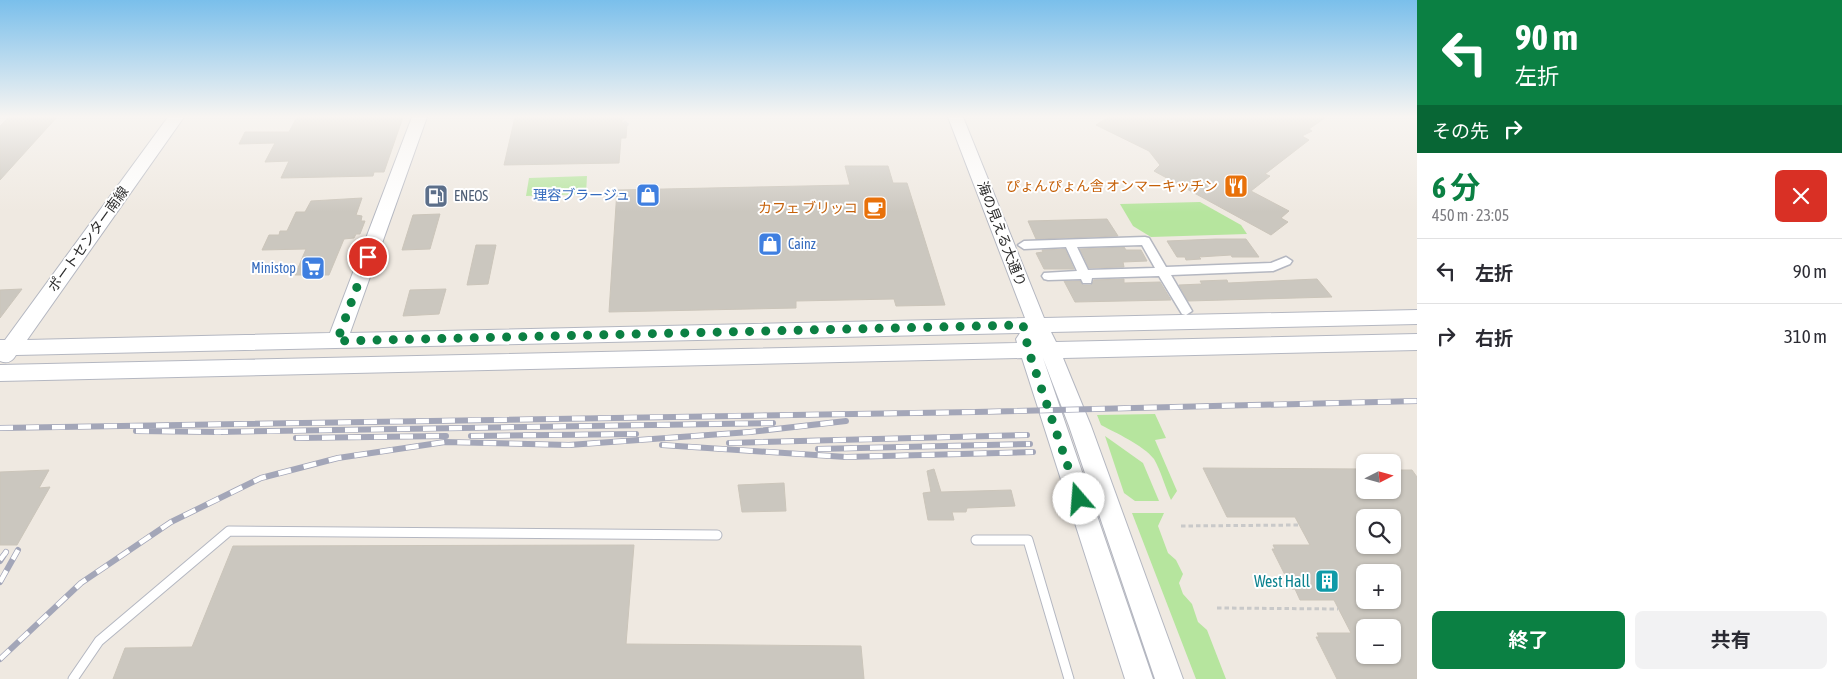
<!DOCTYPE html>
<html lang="ja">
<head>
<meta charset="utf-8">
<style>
  :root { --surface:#fff; --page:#f2f2f3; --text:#2b2b33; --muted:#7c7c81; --line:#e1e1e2; --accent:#0b8043 }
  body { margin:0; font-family:"Asap Condensed","Noto Sans JP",sans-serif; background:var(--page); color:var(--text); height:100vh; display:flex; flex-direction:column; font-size:19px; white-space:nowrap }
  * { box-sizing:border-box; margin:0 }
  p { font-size:16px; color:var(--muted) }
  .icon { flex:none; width:28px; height:28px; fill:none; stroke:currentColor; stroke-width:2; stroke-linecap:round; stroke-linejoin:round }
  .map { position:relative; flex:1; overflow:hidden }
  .side { display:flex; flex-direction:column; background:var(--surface); width:425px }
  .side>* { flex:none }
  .hud { background:#0b8043; color:#fff; overflow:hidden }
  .needle { width:32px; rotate:84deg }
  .buttons { position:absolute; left:1356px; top:454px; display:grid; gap:10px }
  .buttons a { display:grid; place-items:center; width:45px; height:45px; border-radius:8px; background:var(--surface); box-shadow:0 1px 4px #0004; font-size:25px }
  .pin { position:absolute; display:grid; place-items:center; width:42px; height:42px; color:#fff; margin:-21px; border:2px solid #fff; border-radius:50%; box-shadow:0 1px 5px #0007 }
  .me { position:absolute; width:55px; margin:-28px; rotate:342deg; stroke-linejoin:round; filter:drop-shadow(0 0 4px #0008) }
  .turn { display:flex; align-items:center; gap:18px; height:105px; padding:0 15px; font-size:22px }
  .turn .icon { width:65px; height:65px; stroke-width:2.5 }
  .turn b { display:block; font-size:35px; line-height:42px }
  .then { display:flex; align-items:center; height:48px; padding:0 15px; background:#0003; gap:10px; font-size:19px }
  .round { display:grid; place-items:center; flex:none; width:52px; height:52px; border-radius:8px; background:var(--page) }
  .headline { display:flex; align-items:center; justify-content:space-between; height:85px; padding:0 15px }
  h1 { font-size:30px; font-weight:700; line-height:38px; color:var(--accent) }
  .action { display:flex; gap:10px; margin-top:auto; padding:10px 15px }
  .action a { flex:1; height:58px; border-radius:8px; background:var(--accent); color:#fff; font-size:20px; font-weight:700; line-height:58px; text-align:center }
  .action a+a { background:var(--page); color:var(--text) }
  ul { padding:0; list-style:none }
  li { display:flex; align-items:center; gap:15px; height:65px; padding:0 15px; border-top:1px solid var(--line) }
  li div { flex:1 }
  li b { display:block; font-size:19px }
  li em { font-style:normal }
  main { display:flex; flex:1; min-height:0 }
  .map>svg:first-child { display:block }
  .green { fill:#b6e59e }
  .building { fill:#cbc7bf; stroke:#cbc5ba; fill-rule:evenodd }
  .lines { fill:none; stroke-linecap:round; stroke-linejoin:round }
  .service-casing { stroke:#b4b7c1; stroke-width:11 }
  .pedestrian-casing { stroke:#b4b7c1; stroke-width:3 }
  .tertiary-casing { stroke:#b4b7c1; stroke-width:2 }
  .path-far1 { stroke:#c9c9c9; stroke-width:2.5; stroke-dasharray:3 2.5; stroke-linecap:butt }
  .path { stroke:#c9c9c9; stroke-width:3; stroke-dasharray:4.5 3; stroke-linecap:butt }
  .service { stroke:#fff; stroke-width:9 }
  .pedestrian { fill:#fff; fill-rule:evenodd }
  .tertiary { fill:#fff; fill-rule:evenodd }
  .rail-casing { stroke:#a3a6b8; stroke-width:6 }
  .rail { stroke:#fff; stroke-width:4.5; stroke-dasharray:13; stroke-linecap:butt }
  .route { stroke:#0b8043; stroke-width:9; stroke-dasharray:0 16.2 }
  .labels { text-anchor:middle; stroke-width:4; stroke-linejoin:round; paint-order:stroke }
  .food-label { font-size:14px; fill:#c56008; stroke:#fff; text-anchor:end }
  .shop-label { font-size:14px; fill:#366cbe; stroke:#fff; text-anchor:end }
  .service-label { font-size:14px; fill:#4e5e75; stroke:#fff; text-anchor:start }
  .street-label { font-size:14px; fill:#2e2e2e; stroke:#fff }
  .near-culture-label { font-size:16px; fill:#0d838f; stroke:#fff; text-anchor:end }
</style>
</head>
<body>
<main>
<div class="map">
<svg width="1417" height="679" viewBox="0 0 1417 679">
  <rect width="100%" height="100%" fill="#efe9e1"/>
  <!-- green -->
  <g class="green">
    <path d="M 587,176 L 586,194 L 526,196 L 529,178 Z"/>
    <path d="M 1200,202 L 1241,225 L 1247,234 L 1151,237 L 1133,226 L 1120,204 Z"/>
    <path d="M 1155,414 L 1166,438 L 1155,440 L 1177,491 L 1171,500 C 1165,487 1161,471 1154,459 C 1143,445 1116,433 1101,425 L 1097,415 Z"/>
    <path d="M 1105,436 L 1143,463 L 1159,501 L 1135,501 L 1124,493 Z"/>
    <path d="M 1132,513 L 1164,513 L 1158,526 L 1168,553 L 1176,560 L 1183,574 L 1179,583 L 1183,594 L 1192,604 L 1198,622 L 1207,630 L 1226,679 L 1196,679 Z"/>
  </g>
  <!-- building -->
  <g class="building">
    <path d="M 9,117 L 57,117 L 0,180 L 0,126 Z"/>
    <path d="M 297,117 L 403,117 L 384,172 L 374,172 L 373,176 L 281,178 L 289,161 L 265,162 L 275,143 L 239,144 L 245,132 L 289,132 Z"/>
    <path d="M 515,117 L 622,117 L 622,123 L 627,123 L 626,138 L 621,138 L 619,163 L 504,165 Z"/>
    <path d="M 1108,117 L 1326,117 L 1309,129 L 1312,131 L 1302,136 L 1309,140 L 1265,174 L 1270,176 L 1251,191 L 1289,211 L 1281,218 L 1288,222 L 1271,235 L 1154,171 L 1160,165 L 1149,151 L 1096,125 Z"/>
    <path d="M 845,166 L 888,166 L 893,183 L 907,183 L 945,305 L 896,306 L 894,299 L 796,301 L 796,308 L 609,312 L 617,190 L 850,185 Z"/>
    <path d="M 362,198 L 356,215 L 362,216 L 361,221 L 365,221 L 360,234 L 356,234 L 354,238 L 344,239 L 329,275 L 295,275 L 306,249 L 262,250 L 269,235 L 279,235 L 280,231 L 287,231 L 296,212 L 305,212 L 311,201 Z"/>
    <path d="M 440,214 L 430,249 L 402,250 L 413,215 Z"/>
    <path d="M 1107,219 L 1118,236 L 1036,239 L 1028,221 Z"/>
    <path d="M 1216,239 L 1246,239 L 1259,257 L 1232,257 L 1231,255 L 1199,257 L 1201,259 L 1186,260 L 1185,257 L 1177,257 L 1167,241 Z"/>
    <path d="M 476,245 L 496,245 L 488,284 L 467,285 Z"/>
    <path d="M 1124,247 L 1126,250 L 1141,250 L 1147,261 L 1123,262 L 1124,267 L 1089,268 L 1080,249 Z"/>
    <path d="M 1065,249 L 1074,269 L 1044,269 L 1036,253 L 1043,252 L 1042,250 Z"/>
    <path d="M 1124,279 L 1124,283 L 1160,282 L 1171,300 L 1075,302 L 1064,281 L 1080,281 L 1083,285 L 1091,285 L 1094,280 Z"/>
    <path d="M 1317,279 L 1332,297 L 1188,301 L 1179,285 L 1202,284 L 1200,281 L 1227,280 L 1228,283 Z"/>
    <path d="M 22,289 L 0,318 L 0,290 Z"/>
    <path d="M 446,289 L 439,314 L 403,316 L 410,290 Z"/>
    <path d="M 1203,468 L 1365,469 L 1365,490 L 1392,490 L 1392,470 L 1412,470 L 1417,477 L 1417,679 L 1337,679 L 1316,637 L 1319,637 L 1317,633 L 1351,633 L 1334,600 L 1300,600 L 1295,589 L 1292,589 L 1272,549 L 1275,549 L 1273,545 L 1310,545 L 1295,517 L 1227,517 ZM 1365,518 L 1392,518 L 1392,545 L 1365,545 ZM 1365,572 L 1392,572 L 1392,600 L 1365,600 ZM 1365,628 L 1392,628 L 1392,655 L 1365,655 Z"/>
    <path d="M 934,469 L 941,492 L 1011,490 L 1015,506 L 967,508 L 966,512 L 952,512 L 954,520 L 928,520 L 923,493 L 931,492 L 927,471 Z"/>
    <path d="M 49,470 L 39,488 L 50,487 L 17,545 L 0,545 L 0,472 Z"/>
    <path d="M 784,483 L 786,511 L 742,512 L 738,485 Z"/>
    <path d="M 634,545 L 626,644 L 861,646 L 864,679 L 113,679 L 125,648 L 192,647 L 233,546 Z"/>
  </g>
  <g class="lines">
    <!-- service casing -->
    <g class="service-casing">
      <g id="service">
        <path d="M 976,540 L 1028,540 L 1069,679"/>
        <path d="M 73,679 L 99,641 L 229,531 L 717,535"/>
      </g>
    </g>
    <!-- pedestrian casing -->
    <g class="pedestrian-casing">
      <path id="pedestrian" d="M 1145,237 L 1149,238 L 1166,267 L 1271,263 L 1286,257 L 1292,261 L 1290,264 L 1273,271 L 1171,275 L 1192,311 L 1186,315 L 1182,314 L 1159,276 L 1092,278 L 1091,283 L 1083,283 L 1081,279 L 1048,280 L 1044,279 L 1042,276 L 1044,273 L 1077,271 L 1066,247 L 1024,249 L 1018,245 L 1024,241 ZM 1142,245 L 1155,268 L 1088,270 L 1077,247 Z"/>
    </g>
    <!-- tertiary casing -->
    <g class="tertiary-casing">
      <path id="tertiary" d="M 168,117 L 184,117 L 27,340 L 330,333 L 412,117 L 427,117 L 350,333 L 1025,318 L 948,117 L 963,117 L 1044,318 L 1417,310 L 1417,324 L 1051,332 L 1056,342 L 1417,334 L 1417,350 L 1063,358 L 1091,426 L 1183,679 L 1155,679 L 1069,426 L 1043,358 L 1153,679 L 1125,679 L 1022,358 L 0,381 L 0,365 L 1017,343 L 1016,339 L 1020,333 L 16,355 C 12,362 7,364 0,361 L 0,340 L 5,340 Z"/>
    </g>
    <!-- path-far1 -->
    <path class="path-far1" d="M 623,117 L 623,122 L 628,122 L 626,129"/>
    <!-- path -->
    <g class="path">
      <path d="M 1181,526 L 1299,525"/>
      <path d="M 1217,608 L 1338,609"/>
    </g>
    <!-- service -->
    <use href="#service" class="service"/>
    <!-- pedestrian -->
    <use href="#pedestrian" class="pedestrian"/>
    <!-- tertiary -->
    <use href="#tertiary" class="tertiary"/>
    <!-- rail casing -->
    <g class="rail-casing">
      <g id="rail">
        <path d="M 0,428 L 975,412 L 1417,401"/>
        <path d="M 136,431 L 221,432"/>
        <path d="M 215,432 L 773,423"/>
        <path d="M 471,436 L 636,434"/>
        <path d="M 296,438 L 446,436"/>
        <path d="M 729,443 L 1027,435"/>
        <path d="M 662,445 L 846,457 L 1033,452"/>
        <path d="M 818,449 L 1030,444"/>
        <path d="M 0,560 L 6,552 L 0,561"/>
        <path d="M 0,582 L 18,550"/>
        <path d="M 0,659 L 81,583 L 171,522 L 261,478 L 338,458 L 445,442 L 569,445 L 750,432 L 846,421"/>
      </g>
    </g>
    <!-- rail -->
    <use href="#rail" class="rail"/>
  </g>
  <!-- sky -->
  <linearGradient id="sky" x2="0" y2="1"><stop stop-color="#7abfeb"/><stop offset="0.55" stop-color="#f8f5f2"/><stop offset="1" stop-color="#f8f5f2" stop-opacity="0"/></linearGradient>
  <rect width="1417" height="212" fill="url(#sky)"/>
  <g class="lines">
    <!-- route -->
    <path class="route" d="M 368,257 L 337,341 L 1023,325 L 1029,352 L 1079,499"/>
  </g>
  <!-- icons -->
  <defs>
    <g id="restaurant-square" transform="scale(1.25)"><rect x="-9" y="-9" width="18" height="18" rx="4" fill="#e8710a" stroke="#fff"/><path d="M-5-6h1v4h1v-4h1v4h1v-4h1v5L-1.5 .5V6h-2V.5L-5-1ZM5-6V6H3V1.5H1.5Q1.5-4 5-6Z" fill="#fff"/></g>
    <g id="shop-square" transform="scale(1.25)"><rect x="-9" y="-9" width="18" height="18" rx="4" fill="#3f7fe0" stroke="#fff"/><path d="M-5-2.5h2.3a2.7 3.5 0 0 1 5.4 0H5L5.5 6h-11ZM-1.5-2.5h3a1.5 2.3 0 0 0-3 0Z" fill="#fff"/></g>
    <g id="fuel-square" transform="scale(1.25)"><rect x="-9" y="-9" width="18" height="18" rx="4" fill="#5c6f8a" stroke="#fff"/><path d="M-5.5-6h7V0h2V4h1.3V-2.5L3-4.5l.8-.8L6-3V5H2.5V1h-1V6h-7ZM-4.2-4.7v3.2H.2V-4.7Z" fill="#fff"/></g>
    <g id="cafe-square" transform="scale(1.25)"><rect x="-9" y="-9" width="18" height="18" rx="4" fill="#e8710a" stroke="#fff"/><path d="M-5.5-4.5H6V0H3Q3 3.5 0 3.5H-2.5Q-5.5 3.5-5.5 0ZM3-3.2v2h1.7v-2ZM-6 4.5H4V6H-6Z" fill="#fff"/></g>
    <g id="supermarket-square" transform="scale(1.25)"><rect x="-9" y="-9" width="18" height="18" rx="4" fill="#3f7fe0" stroke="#fff"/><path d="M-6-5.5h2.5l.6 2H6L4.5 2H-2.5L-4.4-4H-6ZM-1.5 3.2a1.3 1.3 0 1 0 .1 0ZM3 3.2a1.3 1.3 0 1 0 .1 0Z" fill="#fff"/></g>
    <g id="building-square" transform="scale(1.25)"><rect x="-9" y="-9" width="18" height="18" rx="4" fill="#0f9aa8" stroke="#fff"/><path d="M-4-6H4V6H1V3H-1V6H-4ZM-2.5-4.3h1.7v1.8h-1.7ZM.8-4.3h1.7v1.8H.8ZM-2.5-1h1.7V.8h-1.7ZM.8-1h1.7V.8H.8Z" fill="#fff"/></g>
  </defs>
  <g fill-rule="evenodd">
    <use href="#restaurant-square" x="1236" y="186"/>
    <use href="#shop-square" x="648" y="195"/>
    <use href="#fuel-square" x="436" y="196"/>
    <use href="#cafe-square" x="875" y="208"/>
    <use href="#shop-square" x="770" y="244"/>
    <use href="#supermarket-square" x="313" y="268"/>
    <use href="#building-square" x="1327" y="581"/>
  </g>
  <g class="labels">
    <!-- food labels -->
    <g class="food-label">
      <text x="1218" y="191">ぴょんぴょん舎 オンマーキッチン</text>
      <text x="858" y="213">カフェ ブリッコ</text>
    </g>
    <!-- shop labels -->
    <g class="shop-label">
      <text x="630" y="200">理容ブラージュ</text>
      <text x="788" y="249" text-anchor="start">Cainz</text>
      <text x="296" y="273">Ministop</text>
    </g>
    <!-- service labels -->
    <g class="service-label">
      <text x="454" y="201">ENEOS</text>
    </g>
    <!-- street labels -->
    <g class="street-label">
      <text transform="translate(1002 234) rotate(69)" y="5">海の見える大通り</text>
      <text transform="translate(88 239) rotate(-54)" y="5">ポートセンター南線</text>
    </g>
    <!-- near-culture labels -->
    <g class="near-culture-label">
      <text x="1310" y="587">West Hall</text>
    </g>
  </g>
</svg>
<div class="buttons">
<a><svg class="needle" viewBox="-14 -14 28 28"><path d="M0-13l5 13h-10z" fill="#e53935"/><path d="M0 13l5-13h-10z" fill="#7c7c81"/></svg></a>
<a><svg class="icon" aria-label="search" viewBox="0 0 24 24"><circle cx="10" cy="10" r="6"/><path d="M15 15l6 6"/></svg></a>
<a>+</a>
<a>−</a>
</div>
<div class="pin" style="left:368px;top:257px;background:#d93025"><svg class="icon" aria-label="arrive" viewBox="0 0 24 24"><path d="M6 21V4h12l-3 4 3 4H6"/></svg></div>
<svg class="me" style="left:1079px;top:499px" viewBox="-20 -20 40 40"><circle r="19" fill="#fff"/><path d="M0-13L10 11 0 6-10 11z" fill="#0b8043"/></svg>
</div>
<section class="side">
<div class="hud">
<div class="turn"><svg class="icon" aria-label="left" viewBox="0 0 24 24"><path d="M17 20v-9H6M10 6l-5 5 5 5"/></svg><div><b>90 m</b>左折</div></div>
<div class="then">その先<svg class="icon" aria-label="right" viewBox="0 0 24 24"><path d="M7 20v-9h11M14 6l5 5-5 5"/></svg></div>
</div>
<div class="headline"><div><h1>6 分</h1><p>450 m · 23:05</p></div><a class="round" style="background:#d93025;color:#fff"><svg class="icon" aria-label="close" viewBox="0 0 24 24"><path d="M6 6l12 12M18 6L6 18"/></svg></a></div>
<ul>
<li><svg class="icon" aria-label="left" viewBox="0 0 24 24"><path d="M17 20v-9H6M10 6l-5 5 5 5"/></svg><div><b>左折</b></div><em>90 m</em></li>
<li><svg class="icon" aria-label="right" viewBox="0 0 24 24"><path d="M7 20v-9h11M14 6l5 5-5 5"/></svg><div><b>右折</b></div><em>310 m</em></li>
</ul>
<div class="action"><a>終了</a><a>共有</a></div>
</section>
</main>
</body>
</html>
